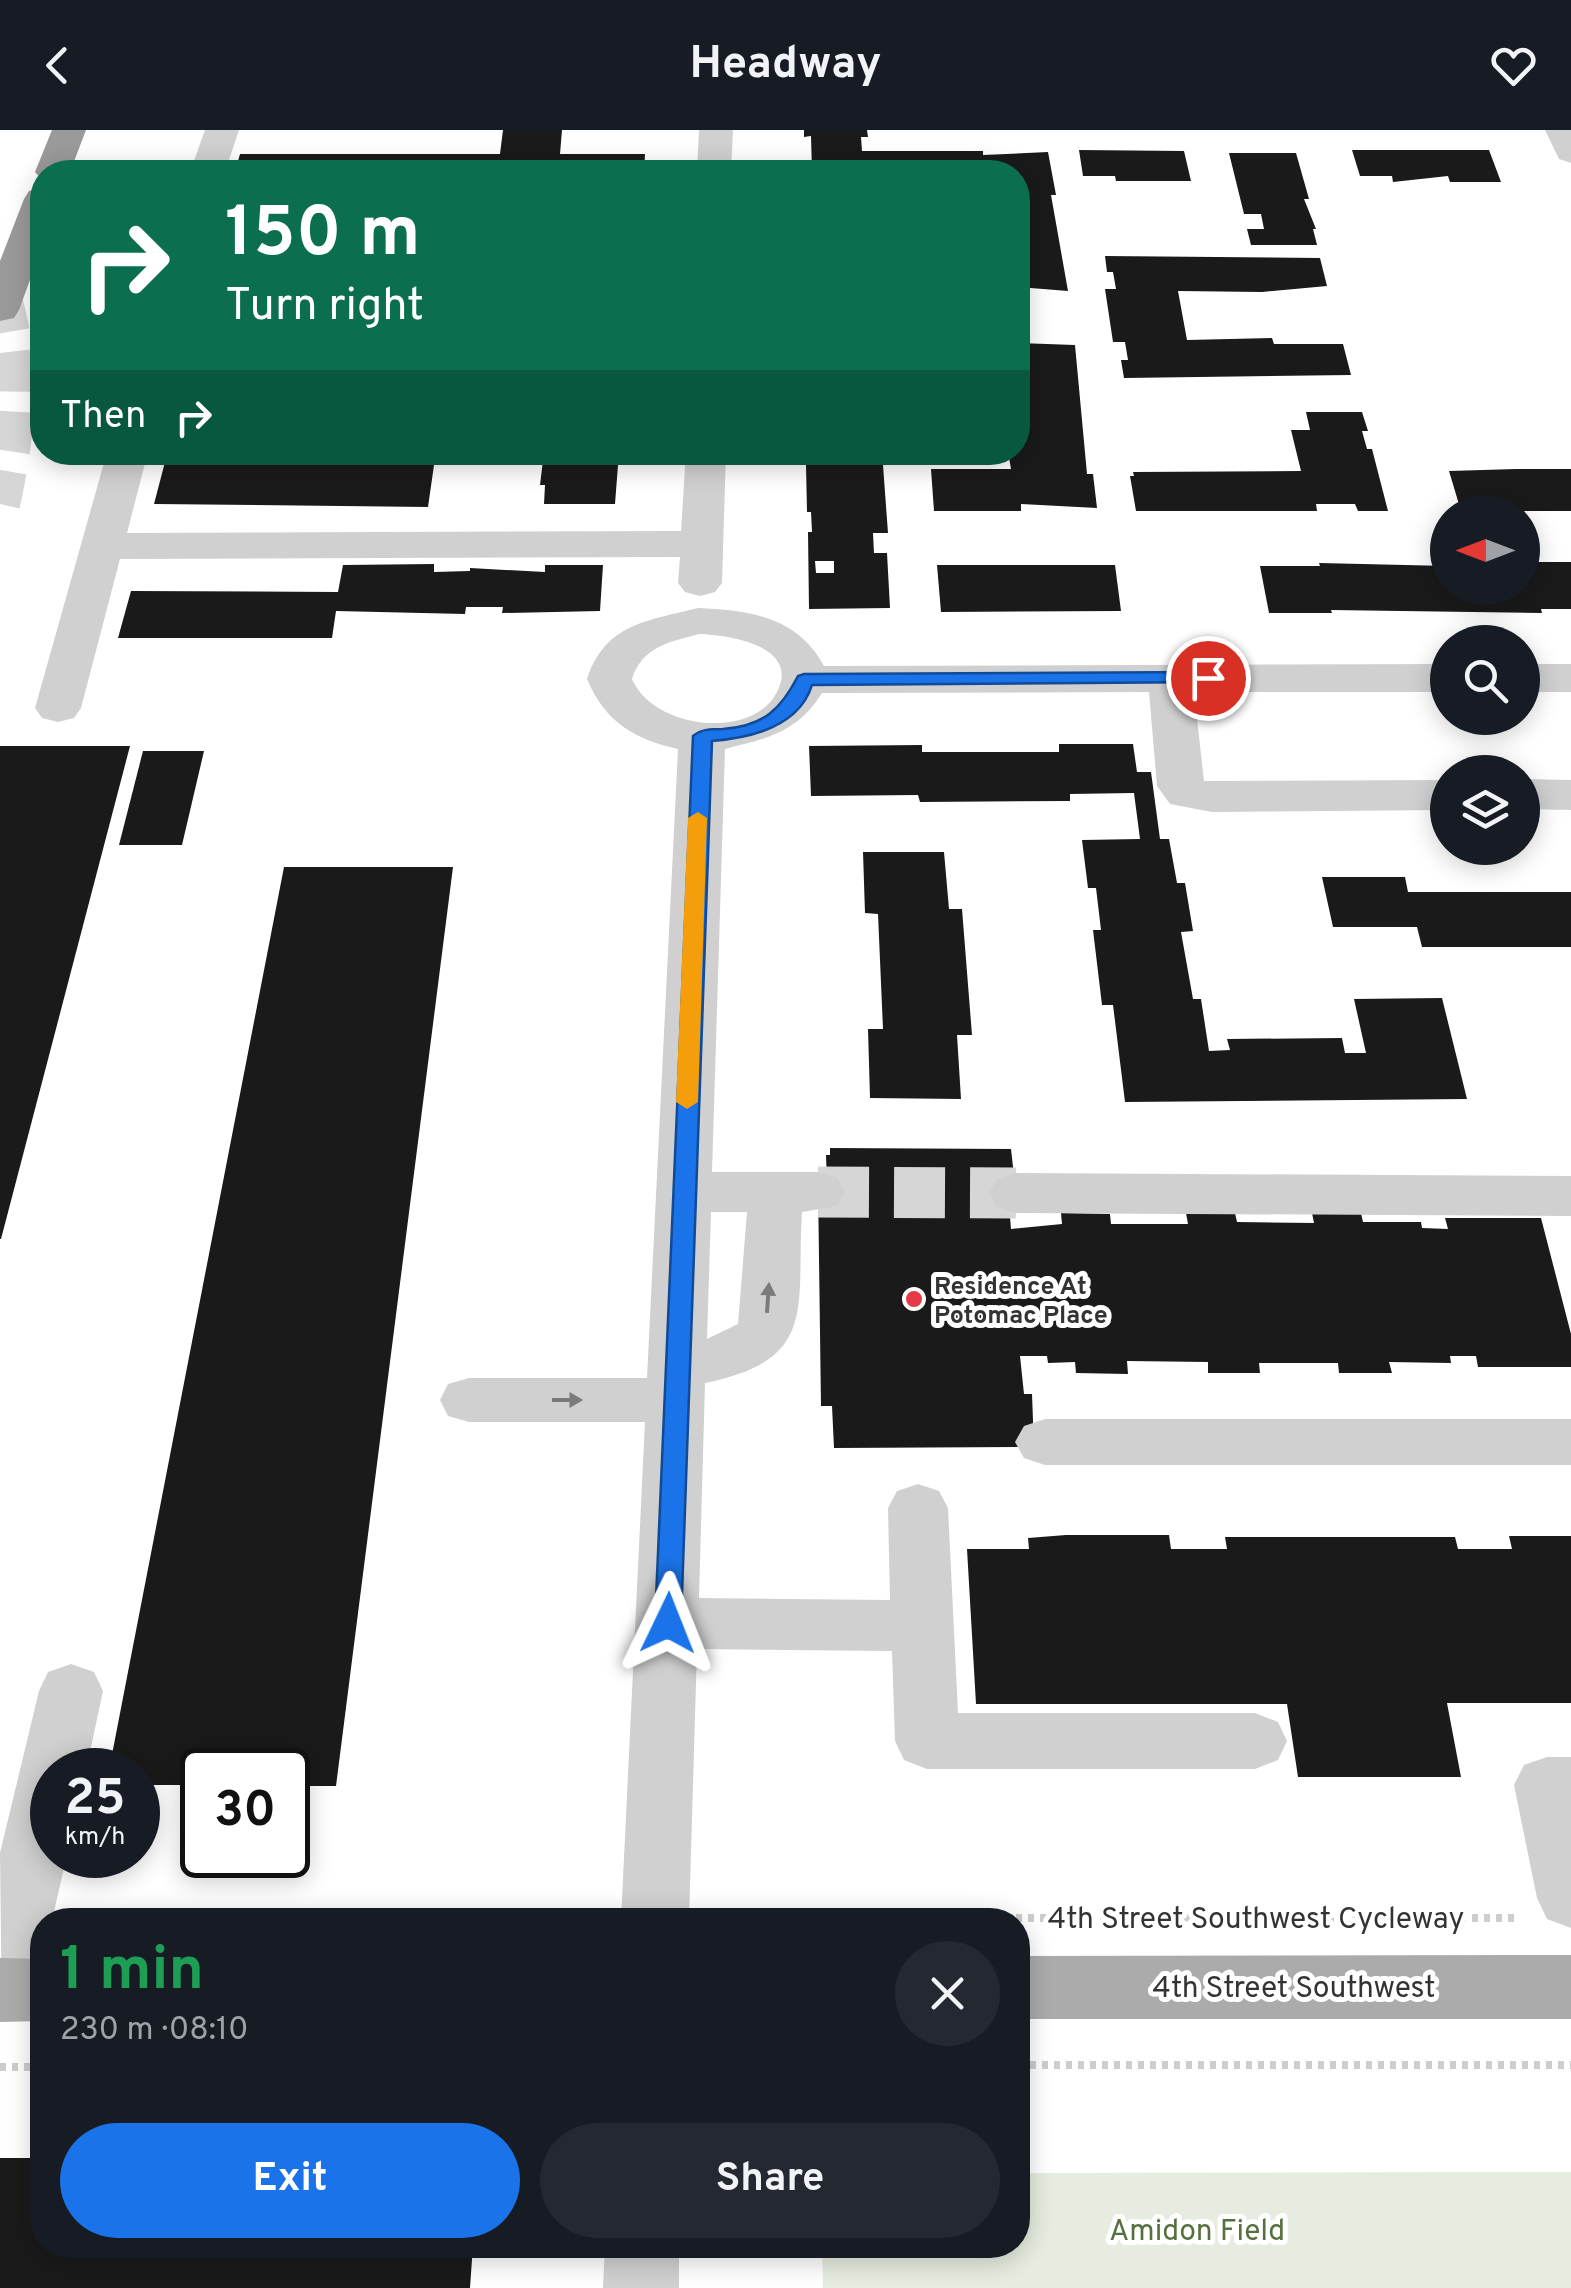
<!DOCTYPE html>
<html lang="en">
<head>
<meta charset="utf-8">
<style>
  :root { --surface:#171b24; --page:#242831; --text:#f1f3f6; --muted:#9ea1a6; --accent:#1a73e8 }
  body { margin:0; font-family:Overpass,sans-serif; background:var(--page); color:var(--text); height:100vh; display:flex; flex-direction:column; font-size:38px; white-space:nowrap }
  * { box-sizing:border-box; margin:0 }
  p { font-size:32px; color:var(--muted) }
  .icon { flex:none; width:55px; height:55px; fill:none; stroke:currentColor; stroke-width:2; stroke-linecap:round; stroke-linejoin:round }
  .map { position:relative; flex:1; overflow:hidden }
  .panel { position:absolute; left:30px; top:1778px; width:1000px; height:350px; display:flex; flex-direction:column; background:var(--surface); border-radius:40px; box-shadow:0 5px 25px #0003 }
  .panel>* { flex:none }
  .guide { position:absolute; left:30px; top:30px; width:1000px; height:305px; border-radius:40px; box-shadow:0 5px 25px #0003; background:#0b6e4f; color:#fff; overflow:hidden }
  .needle { width:65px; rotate:270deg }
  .fabs { position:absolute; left:1430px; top:365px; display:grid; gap:20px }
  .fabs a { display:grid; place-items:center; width:110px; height:110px; border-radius:50%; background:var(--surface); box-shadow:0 5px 25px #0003; font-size:50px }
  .speed { position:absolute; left:30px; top:1618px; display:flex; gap:20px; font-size:50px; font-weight:700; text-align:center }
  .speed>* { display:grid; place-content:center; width:130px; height:130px; border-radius:50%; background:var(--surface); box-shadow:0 5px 25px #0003; line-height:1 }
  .speed small { font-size:25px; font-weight:400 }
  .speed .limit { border:5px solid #111; border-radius:15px; background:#fff; color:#111 }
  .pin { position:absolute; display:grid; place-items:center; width:85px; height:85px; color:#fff; margin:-42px; border:5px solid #fff; border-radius:50%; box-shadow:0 2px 10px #0007 }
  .me { position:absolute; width:110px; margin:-55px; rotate:2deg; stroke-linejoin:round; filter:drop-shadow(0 0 8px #0008) }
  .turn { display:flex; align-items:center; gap:35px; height:210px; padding:0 30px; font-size:45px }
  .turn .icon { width:130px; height:130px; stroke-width:2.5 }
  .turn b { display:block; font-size:70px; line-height:85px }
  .then { display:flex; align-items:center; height:95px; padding:0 30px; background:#0003; gap:20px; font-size:38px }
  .round { display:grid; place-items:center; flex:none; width:105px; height:105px; border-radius:52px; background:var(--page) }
  .overview { display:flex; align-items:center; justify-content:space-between; height:170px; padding:0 30px }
  h1 { font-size:60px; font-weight:700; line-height:75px; color:#1e9e55 }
  .cta { display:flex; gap:20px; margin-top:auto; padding:20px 30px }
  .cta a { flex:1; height:115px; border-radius:60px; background:var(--accent); color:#fff; font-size:40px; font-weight:700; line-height:115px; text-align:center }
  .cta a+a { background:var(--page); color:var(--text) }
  header { display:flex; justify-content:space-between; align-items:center; height:130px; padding:0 30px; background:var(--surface); font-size:45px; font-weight:700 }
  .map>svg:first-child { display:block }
  .green { fill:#e6ecdf }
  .building { fill:#1a1a1a; fill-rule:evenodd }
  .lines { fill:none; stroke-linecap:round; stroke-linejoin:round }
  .minor-tunnel { stroke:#d6d6d6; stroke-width:51; stroke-dasharray:51 25; stroke-linecap:butt }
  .highway-tunnel { stroke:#d6d6d6; stroke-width:40; stroke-dasharray:40 20; stroke-linecap:butt }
  .path { stroke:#cdcdcd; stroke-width:8; stroke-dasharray:6 6; stroke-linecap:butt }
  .minor { fill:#d0d0d0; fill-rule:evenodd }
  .major { fill:#ababab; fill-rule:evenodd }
  .highway { fill:#9a9a9a; fill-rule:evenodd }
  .oneway { fill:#7a7a7a }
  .route { fill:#1a73e8; stroke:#114b97; stroke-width:2.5 }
  .slow { fill:#f59e0b }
  .poi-dot { fill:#e63946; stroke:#fff; stroke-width:4 }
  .labels { text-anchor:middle; stroke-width:10; stroke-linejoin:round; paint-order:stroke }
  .poi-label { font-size:25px; font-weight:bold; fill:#333; stroke:#fff; text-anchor:start }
  .near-street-label { font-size:30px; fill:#333; stroke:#fff }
  .near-park-label { font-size:30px; fill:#56703f; stroke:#fff }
</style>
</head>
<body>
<header><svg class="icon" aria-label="back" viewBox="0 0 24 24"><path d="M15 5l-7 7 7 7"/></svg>Headway<svg class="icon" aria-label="heart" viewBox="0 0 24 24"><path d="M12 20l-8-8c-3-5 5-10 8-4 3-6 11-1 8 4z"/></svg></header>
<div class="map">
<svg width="1571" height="2158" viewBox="0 0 1571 2158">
  <rect width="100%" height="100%" fill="#fff"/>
  <!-- green -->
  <path class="green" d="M 1571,2042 L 1571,2158 L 823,2158 L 822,2115 L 1018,2115 L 1018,2043 Z"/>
  <!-- building -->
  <g class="building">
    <path d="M 503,0 L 562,0 L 560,24 L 645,24 L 644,42 L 235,42 L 240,24 L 500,24 Z"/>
    <path d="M 804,0 L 867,0 L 868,7 L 861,7 L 862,21 L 983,21 L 983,25 L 1048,22 L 1056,65 L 1051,65 L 1068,161 L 1018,157 L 1018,42 L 812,42 L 811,6 L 804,7 Z"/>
    <path d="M 1079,20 L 1184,21 L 1191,51 L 1116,51 L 1115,46 L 1083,46 Z"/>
    <path d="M 1352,20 L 1489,20 L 1501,52 L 1450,52 L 1448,46 L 1393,52 L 1392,46 L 1360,46 Z"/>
    <path d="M 1229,23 L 1296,23 L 1309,69 L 1304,69 L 1316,99 L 1313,99 L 1317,115 L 1251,115 L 1247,99 L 1264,99 L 1261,84 L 1244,84 Z"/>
    <path d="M 1105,126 L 1320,128 L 1327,156 L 1262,162 L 1178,161 L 1187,210 L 1272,208 L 1274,214 L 1343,214 L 1351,245 L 1124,248 L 1121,230 L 1128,230 L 1125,212 L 1113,212 L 1105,159 L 1116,159 L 1113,142 L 1107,142 Z"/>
    <path d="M 1018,213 L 1075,215 L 1087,344 L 1093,344 L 1097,378 L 1021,374 L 1021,381 L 934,381 L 931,339 L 1011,339 L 1008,322 L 1018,322 Z"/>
    <path d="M 1306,282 L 1362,282 L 1368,301 L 1362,301 L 1367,319 L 1372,319 L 1388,381 L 1358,381 L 1355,374 L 1316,374 L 1317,381 L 1136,381 L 1130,346 L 1134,346 L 1133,342 L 1301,341 L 1291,300 L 1310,300 Z"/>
    <path d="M 376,322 L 448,322 L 446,335 L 434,335 L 428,377 L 154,374 L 165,332 L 375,331 Z"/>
    <path d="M 544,322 L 619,322 L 615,374 L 544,374 L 545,355 L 540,355 Z"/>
    <path d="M 806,335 L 883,335 L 888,403 L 873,403 L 874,423 L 887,423 L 890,478 L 809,479 L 808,402 L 812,402 L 811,382 L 807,382 ZM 815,431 L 834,431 L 834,443 L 816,443 Z"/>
    <path d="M 1516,339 L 1571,339 L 1571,381 L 1461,381 L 1449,341 Z"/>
    <path d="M 1524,432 L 1571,432 L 1571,479 L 1541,479 L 1542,483 L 1331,480 L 1332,483 L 1269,483 L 1260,436 L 1320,436 L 1319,433 L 1448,436 L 1448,458 L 1522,458 Z"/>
    <path d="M 434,434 L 434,442 L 470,441 L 470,438 L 545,442 L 545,435 L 603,435 L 600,481 L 502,483 L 503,477 L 466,477 L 465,484 L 336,481 L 332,508 L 118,508 L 131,461 L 338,462 L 343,435 Z"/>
    <path d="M 937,435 L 1115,435 L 1121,481 L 941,482 Z"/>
    <path d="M 1059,614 L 1133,614 L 1137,642 L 1151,642 L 1160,709 L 1169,709 L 1177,753 L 1185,753 L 1193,801 L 1181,802 L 1193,869 L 1201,869 L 1209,921 L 1230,920 L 1227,909 L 1342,908 L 1345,923 L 1366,923 L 1354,869 L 1442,868 L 1467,969 L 1125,972 L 1113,875 L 1102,875 L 1093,800 L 1101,800 L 1096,758 L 1088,758 L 1082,710 L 1140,709 L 1134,663 L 1070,664 L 1070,671 L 920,672 L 918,665 L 811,666 L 809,616 L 922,615 L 922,622 L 1059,622 Z"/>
    <path d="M 0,616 L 130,616 L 1,1109 L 0,1109 Z"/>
    <path d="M 143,621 L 204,621 L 182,715 L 119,715 Z"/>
    <path d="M 863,722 L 944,722 L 949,779 L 962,779 L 972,905 L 957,905 L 961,969 L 870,968 L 868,899 L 883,899 L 878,784 L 865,783 Z"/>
    <path d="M 284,737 L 453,737 L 336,1656 L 288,1656 L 288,1640 L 202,1640 L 202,1655 L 138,1655 L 138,1640 L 109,1640 Z"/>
    <path d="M 1322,747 L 1405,747 L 1408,762 L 1571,762 L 1571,817 L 1422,817 L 1417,797 L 1333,797 Z"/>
    <path d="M 830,1018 L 1011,1019 L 1016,1063 L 1008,1063 L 1011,1099 L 1062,1094 L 1061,1083 L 1110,1084 L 1111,1094 L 1188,1094 L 1186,1083 L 1235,1083 L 1237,1092 L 1314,1093 L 1312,1083 L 1361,1083 L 1363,1092 L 1421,1092 L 1422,1098 L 1448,1099 L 1445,1088 L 1541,1088 L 1571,1204 L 1571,1237 L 1478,1237 L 1476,1226 L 1450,1226 L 1451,1233 L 1389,1232 L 1392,1243 L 1339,1243 L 1338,1233 L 1259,1233 L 1260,1243 L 1208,1243 L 1208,1232 L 1127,1231 L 1128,1244 L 1076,1243 L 1075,1232 L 1048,1233 L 1047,1226 L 1020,1226 L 1024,1264 L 1032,1264 L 1034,1317 L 834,1318 L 832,1276 L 821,1276 L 818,1054 L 827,1054 L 826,1025 L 830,1025 Z"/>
    <path d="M 1066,1405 L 1169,1405 L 1171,1419 L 1227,1419 L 1225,1407 L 1455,1407 L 1458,1419 L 1512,1419 L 1509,1406 L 1571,1406 L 1571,1573 L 1447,1573 L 1461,1647 L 1298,1647 L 1287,1574 L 976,1574 L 967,1419 L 1029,1419 L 1028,1408 Z"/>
    <path d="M 0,2028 L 42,2028 L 42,2115 L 473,2115 L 470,2158 L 0,2158 Z"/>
  </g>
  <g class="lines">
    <!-- minor-tunnel -->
    <path class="minor-tunnel" d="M 818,1062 L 1016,1063"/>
    <!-- highway-tunnel -->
    <path class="highway-tunnel" d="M 0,163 C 23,233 16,303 0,374"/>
    <!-- path -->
    <g class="path">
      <path d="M 81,1788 L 594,1788"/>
      <path d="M 716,1788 L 1514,1788"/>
      <path d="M 1018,1935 L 1571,1935"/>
      <path d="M 0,1937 L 42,1937"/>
    </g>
    <!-- minor -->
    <g class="minor">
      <path d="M 205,0 L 239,0 L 225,42 L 190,42 Z"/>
      <path d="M 699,0 L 733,0 L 731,42 L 697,42 Z"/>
      <path d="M 1545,0 L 1571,0 L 1571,33 L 1559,29 Z"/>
      <path d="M 107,322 L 148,322 L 127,403 L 681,401 L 686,322 L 726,322 L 722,453 L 715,462 L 700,466 L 685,462 L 678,453 L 680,427 L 120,429 L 81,578 L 74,588 L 58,592 L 42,588 L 35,578 Z"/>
      <path d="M 698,478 C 749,480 798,487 824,536 L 1448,534 L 1448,562 L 1194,562 L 1204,651 L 1448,650 L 1448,680 L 1212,682 L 1170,674 L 1157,656 L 1149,562 L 822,563 C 798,602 766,609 725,619 L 712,1042 L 818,1042 L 837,1048 L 845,1062 L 837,1076 L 802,1082 C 796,1178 819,1230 705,1253 L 699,1468 L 890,1470 L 888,1378 L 897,1361 L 918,1354 L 939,1361 L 948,1378 L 958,1583 L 1255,1583 L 1278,1592 L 1287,1611 L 1278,1630 L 1255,1639 L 927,1639 L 904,1630 L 895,1611 L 892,1521 L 697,1519 L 689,1790 L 621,1790 L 645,1292 L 469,1292 L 448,1286 L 440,1270 L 448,1254 L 469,1248 L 647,1248 L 678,619 C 634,609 605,592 587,549 C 606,493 647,491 698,478 ZM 699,504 C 727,505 801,515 777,562 C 753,610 654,600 632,549 C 642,517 669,512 699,504 ZM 711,1082 L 747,1082 L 738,1194 L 707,1209 Z"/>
      <rect x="1522" y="534" width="49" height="28"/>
      <path d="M 1522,649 L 1571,650 L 1571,680 L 1522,679 Z"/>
      <path d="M 1016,1043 L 1571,1046 L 1571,1086 L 1016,1083 L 997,1077 L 989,1063 L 997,1049 Z"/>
      <path d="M 1045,1289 L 1571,1289 L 1571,1335 L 1045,1335 L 1024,1328 L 1015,1312 L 1024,1296 Z"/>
      <path d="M 71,1534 L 94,1542 L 103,1561 L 86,1640 L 52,1640 L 52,1725 L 67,1725 L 52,1790 L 42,1790 C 42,1824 41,1851 27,1882 L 2,1892 L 0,1723 L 39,1561 L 48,1542 Z"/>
      <path d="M 1547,1627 L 1571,1627 L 1571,1798 L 1547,1789 L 1537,1768 L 1514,1655 L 1524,1635 Z"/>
      <path d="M 605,2115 L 679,2115 L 679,2158 L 603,2158 Z"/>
    </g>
    <!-- major -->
    <g class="major">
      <path d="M 1571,1825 L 1571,1889 L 1018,1889 L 1018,1826 Z"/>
      <path d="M 0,1828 L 42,1829 L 42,1891 L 0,1892 Z"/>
    </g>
    <!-- highway -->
    <g class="highway">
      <path d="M 52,0 L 86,0 L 70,42 L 42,42 L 42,50 L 35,42 Z"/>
      <path d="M 42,58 L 42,117 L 19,180 L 14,188 L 0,191 L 0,131 L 24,69 L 29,61 Z"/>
    </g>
  </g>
  <!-- one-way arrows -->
  <defs><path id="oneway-solid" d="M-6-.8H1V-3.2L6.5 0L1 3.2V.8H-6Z" transform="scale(2.5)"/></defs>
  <g class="oneway">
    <use href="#oneway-solid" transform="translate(768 1168) rotate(-86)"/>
    <use href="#oneway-solid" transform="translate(567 1270)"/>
  </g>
  <!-- route -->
  <path class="route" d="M 1208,542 L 1215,544 L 1215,552 L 812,555 C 799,597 750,608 712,611 L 681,1493 L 677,1501 L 668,1504 L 659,1501 L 655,1493 L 693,606 C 701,599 711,599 723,599 C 764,596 781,579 798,546 L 804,544 Z"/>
  <!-- slow -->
  <path class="slow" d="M 698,682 L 707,688 L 698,972 L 687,979 L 676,972 L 688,688 Z"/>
  <!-- markers -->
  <circle class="poi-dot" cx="914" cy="1169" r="10"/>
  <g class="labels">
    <!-- poi labels -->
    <g class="poi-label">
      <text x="934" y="1164">Residence At<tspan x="934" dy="29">Potomac Place</tspan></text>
    </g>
    <!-- near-street labels -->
    <g class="near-street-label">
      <text x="1256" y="1798">4th Street Southwest Cycleway</text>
      <text x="1294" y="1867">4th Street Southwest</text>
    </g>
    <!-- near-park labels -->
    <g class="near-park-label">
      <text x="1197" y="2110">Amidon Field</text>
    </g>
  </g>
</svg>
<div class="fabs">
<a><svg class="needle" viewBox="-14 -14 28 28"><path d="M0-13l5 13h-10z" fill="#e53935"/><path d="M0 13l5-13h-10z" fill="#9ea1a6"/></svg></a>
<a><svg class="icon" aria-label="search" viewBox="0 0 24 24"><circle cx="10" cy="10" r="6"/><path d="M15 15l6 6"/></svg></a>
<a><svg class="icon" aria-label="layers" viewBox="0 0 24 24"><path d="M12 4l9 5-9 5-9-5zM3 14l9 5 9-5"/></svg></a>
</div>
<div class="speed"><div>25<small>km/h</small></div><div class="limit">30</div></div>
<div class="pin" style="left:1208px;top:548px;background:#d93025"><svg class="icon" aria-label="arrive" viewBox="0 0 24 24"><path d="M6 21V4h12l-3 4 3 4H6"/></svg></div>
<svg class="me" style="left:668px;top:1493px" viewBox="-20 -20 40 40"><path d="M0-17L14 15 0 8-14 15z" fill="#1a73e8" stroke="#fff" stroke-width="4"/></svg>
<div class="guide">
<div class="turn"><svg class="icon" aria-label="right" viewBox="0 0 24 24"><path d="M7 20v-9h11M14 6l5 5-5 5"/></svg><div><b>150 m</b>Turn right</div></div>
<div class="then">Then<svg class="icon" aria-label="right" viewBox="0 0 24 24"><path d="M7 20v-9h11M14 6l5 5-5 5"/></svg></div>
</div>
<section class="panel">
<div class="overview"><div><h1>1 min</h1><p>230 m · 08:10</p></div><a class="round"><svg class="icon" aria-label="close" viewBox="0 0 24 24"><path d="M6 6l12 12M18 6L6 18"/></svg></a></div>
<div class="cta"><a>Exit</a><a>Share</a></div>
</section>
</div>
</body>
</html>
